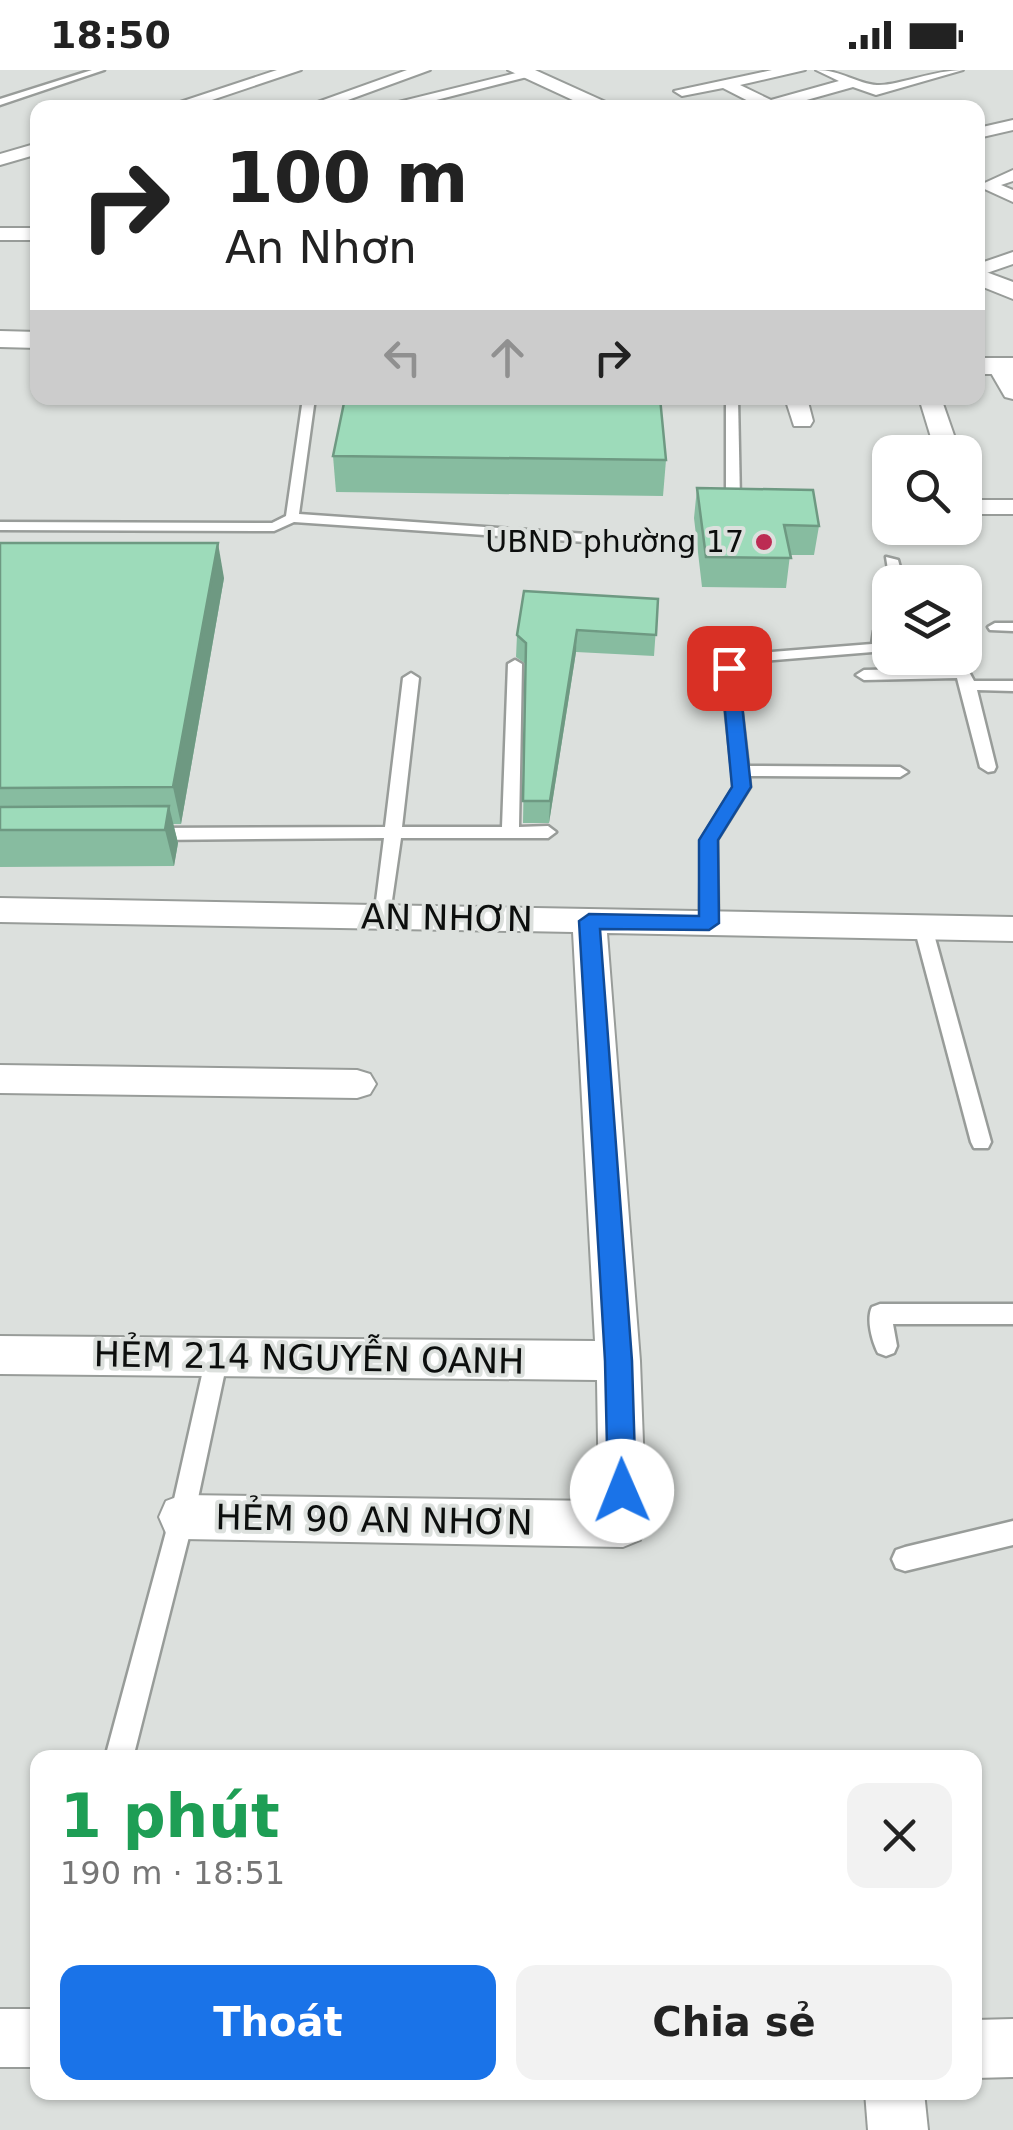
<!DOCTYPE html>
<html lang="vi">
<head>
<meta charset="utf-8">
<style>
  :root { --surface:#fff; --page:#f2f2f2; --text:#222; --muted:#767676; --accent:#1a73e8 }
  body { margin:0; font-family:"DejaVu Sans",sans-serif; background:var(--page); color:var(--text); height:100vh; display:flex; flex-direction:column; font-size:38px; white-space:nowrap }
  * { box-sizing:border-box; margin:0 }
  p { font-size:32px; color:var(--muted) }
  .icon { flex:none; width:55px; height:55px; fill:none; stroke:currentColor; stroke-width:2; stroke-linecap:round; stroke-linejoin:round }
  .map { position:relative; flex:1; overflow:hidden }
  .drawer { position:absolute; left:30px; top:1680px; width:952px; height:350px; display:flex; flex-direction:column; background:var(--surface); border-radius:20px; box-shadow:0 2px 8px #0004 }
  .drawer>* { flex:none }
  .hud { position:absolute; left:30px; top:30px; width:955px; height:305px; border-radius:20px; box-shadow:0 2px 8px #0004; background:#fff; color:var(--text); overflow:hidden }
  .tools { position:absolute; left:872px; top:365px; display:grid; gap:20px }
  .tools a { display:grid; place-items:center; width:110px; height:110px; border-radius:20px; background:var(--surface); box-shadow:0 2px 8px #0004; font-size:50px }
  .pin { position:absolute; display:grid; place-items:center; width:85px; height:85px; color:#fff; margin:-42px; border-radius:20px; box-shadow:0 5px 15px #0006 }
  .me { position:absolute; width:110px; margin:-55px; rotate:359deg; stroke-linejoin:round; filter:drop-shadow(0 0 8px #0008) }
  .turn { display:flex; align-items:center; gap:35px; height:210px; padding:0 30px; font-size:45px }
  .turn .icon { width:130px; height:130px; stroke-width:2.5 }
  .turn b { display:block; font-size:70px; line-height:85px }
  .lanes { display:flex; align-items:center; height:95px; padding:0 30px; background:#0003; justify-content:center; gap:50px; direction:ltr }
  .lanes .off { opacity:.35 }
  .round { display:grid; place-items:center; flex:none; width:105px; height:105px; border-radius:20px; background:var(--page) }
  .overview { display:flex; align-items:center; justify-content:space-between; height:170px; padding:0 30px }
  h1 { font-size:60px; font-weight:700; line-height:75px; color:#1e9e55 }
  .cta { display:flex; gap:20px; margin-top:auto; padding:20px 30px }
  .cta a { flex:1; height:115px; border-radius:20px; background:var(--accent); color:#fff; font-size:40px; font-weight:700; line-height:115px; text-align:center }
  .cta a+a { background:var(--page); color:var(--text) }
  .status { display:flex; justify-content:space-between; align-items:center; height:70px; padding:0 50px; background:var(--surface); direction:ltr }
  .status svg { height:28px; fill:currentColor }
  .map>svg:first-child { display:block }
  .lines { fill:none; stroke-linecap:round; stroke-linejoin:round }
  .service-casing { stroke:#989c99; stroke-width:5 }
  .minor-casing { stroke:#989c99; stroke-width:4 }
  .tertiary-casing { stroke:#989c99; stroke-width:4 }
  .service { fill:#fff; fill-rule:evenodd }
  .minor { fill:#fff; fill-rule:evenodd }
  .tertiary { fill:#fff; fill-rule:evenodd }
  .wall { fill:#87bca0 }
  .shaded-wall { fill:#6e9982 }
  .building { fill:#9ddbba; stroke:#6e9982; stroke-width:2.5 }
  .route { fill:#1a73e8; stroke:#114b97; stroke-width:2.5 }
  .poi-dot { fill:#bc2c53; stroke:#dce0dd; stroke-width:4 }
  .labels { text-anchor:middle; stroke-width:8; stroke-linejoin:round; paint-order:stroke }
  .far-poi-label { font-size:30px; fill:#0c0e0d; stroke:#dce0dd; text-anchor:end }
  .street-label { font-size:35px; fill:#0c0e0d; stroke:#dce0dd }
</style>
</head>
<body>
<div class="status"><b>18:50</b><svg viewBox="0 0 49 12"><path d="M0 12V9h3v3zM5 12V6h3v6zM10 12V3h3v9zM15 12V0h3v12zM26 1h20v11H26zM47 4h2v5h-2z"/></svg></div>
<div class="map">
<svg width="1013" height="2060" viewBox="0 0 1013 2060">
  <rect width="100%" height="100%" fill="#dce0dd"/>
  <g class="lines">
    <!-- service casing -->
    <g class="service-casing">
      <g id="service">
        <path d="M 92,0 L 104,0 L 0,35 L 0,29 Z"/>
        <path d="M 303,328 L 315,328 L 299,444 L 586,464 L 593,468 L 586,472 L 294,452 L 274,461 L 0,460 L 0,452 L 272,453 L 286,446 Z"/>
        <path d="M 726,328 L 738,328 L 740,431 L 733,435 L 726,431 Z"/>
        <path d="M 886,487 L 898,490 L 904,512 L 890,512 Z"/>
        <path d="M 995,553 L 1013,553 L 1013,561 L 990,560 L 988,557 Z"/>
        <path d="M 874,561 L 890,561 L 885,581 L 749,592 L 737,600 L 748,696 L 900,697 L 908,702 L 900,707 L 749,706 L 750,717 L 717,770 L 718,853 L 709,859 L 703,857 L 700,853 L 701,770 L 734,717 L 721,598 L 745,584 L 872,574 Z"/>
        <path d="M 515,590 L 522,594 L 519,757 L 548,756 L 556,762 L 548,768 L 401,768 L 389,851 L 383,853 L 374,847 L 384,768 L 152,770 L 144,764 L 152,758 L 385,757 L 403,608 L 411,603 L 419,608 L 402,757 L 502,757 L 508,594 Z"/>
        <path d="M 963,598 L 968,600 L 974,611 L 1013,611 L 1013,621 L 977,620 L 996,697 L 994,701 L 988,702 L 980,697 L 957,608 L 864,610 L 856,605 L 864,600 Z"/>
        <path d="M 923,851 L 932,857 L 991,1072 L 988,1078 L 974,1078 L 971,1072 L 914,857 Z"/>
        <path d="M 880,1234 L 1013,1234 L 1013,1254 L 893,1254 L 897,1276 L 894,1283 L 886,1286 L 878,1283 C 872,1271 866,1249 872,1237 Z"/>
        <path d="M 217,1277 L 225,1280 L 228,1287 L 194,1447 L 133,1688 L 105,1688 L 170,1447 L 206,1287 L 209,1280 Z"/>
        <path d="M 1013,1451 L 1013,1475 L 905,1501 L 896,1498 L 892,1489 L 896,1480 L 905,1477 Z"/>
      </g>
    </g>
    <!-- minor casing -->
    <g class="minor-casing">
      <g id="minor">
        <path d="M 277,0 L 301,0 L 188,38 L 162,38 Z"/>
        <path d="M 407,0 L 430,0 L 326,38 L 301,38 Z"/>
        <path d="M 528,0 L 539,4 L 405,38 L 374,38 Z"/>
        <path d="M 772,0 L 805,0 L 740,15 L 771,30 L 839,11 L 816,0 C 842,0 857,14 877,15 C 897,16 934,0 963,0 L 876,25 L 853,17 L 778,38 L 762,38 L 723,18 L 682,26 L 674,21 Z"/>
        <path d="M 1013,50 L 1013,60 L 978,68 L 978,58 Z"/>
        <path d="M 38,73 L 38,84 L 0,95 L 0,84 Z"/>
        <path d="M 1013,100 L 1013,111 L 1001,115 L 1013,120 L 1013,132 L 978,116 Z"/>
        <rect x="0" y="158" width="38" height="12"/>
        <path d="M 1013,182 L 1013,194 L 978,206 L 978,194 Z"/>
        <path d="M 998,290 L 1006,291 L 1013,303 L 1013,329 L 1005,327 L 987,296 Z"/>
        <path d="M 785,328 L 807,328 L 813,351 L 810,356 L 794,356 Z"/>
        <path d="M 919,328 L 941,328 L 957,374 L 953,379 L 937,379 L 933,374 Z"/>
        <rect x="965" y="430" width="48" height="14"/>
        <path d="M 0,828 L 1013,847 L 1013,871 L 607,863 L 640,1291 L 646,1454 L 640,1470 L 623,1477 L 182,1469 L 166,1463 L 159,1447 L 166,1431 L 182,1425 L 599,1431 L 597,1310 L 0,1304 L 0,1266 L 595,1271 L 573,862 L 0,852 Z"/>
        <path d="M 0,995 L 357,1000 L 370,1004 L 376,1014 L 370,1024 L 357,1028 L 0,1023 Z"/>
        <rect x="0" y="1939" width="38" height="58"/>
        <path d="M 1013,1949 L 1013,2007 L 975,2008 L 975,1950 Z"/>
        <path d="M 865,2022 L 924,2022 L 928,2060 L 868,2060 Z"/>
      </g>
    </g>
    <!-- tertiary casing -->
    <g class="tertiary-casing">
      <g id="tertiary">
        <path d="M 508,0 L 535,0 L 619,38 L 590,38 Z"/>
        <path d="M 978,199 L 1013,212 L 1013,229 L 978,215 Z"/>
        <path d="M 0,261 L 38,262 L 38,278 L 0,277 Z"/>
        <rect x="978" y="288" width="35" height="16"/>
      </g>
    </g>
    <!-- service -->
    <use href="#service" class="service"/>
    <!-- minor -->
    <use href="#minor" class="minor"/>
    <!-- tertiary -->
    <use href="#tertiary" class="tertiary"/>
  </g>
  <!-- wall -->
  <g class="wall">
    <path d="M 333,386 L 666,390 L 663,426 L 336,422 Z"/>
    <path d="M 697,418 L 819,456 L 814,485 L 790,485 L 786,518 L 702,517 L 694,448 Z"/>
    <path d="M 0,473 L 224,508 L 181,754 L 173,754 L 178,773 L 174,796 L 0,797 Z"/>
    <path d="M 658,529 L 654,586 L 576,582 L 549,753 L 523,753 L 526,594 L 516,587 L 517,565 Z"/>
  </g>
  <!-- shaded-wall -->
  <g class="shaded-wall">
    <path d="M 218,473 L 224,508 L 181,754 L 173,717 Z"/>
    <path d="M 577,560 L 576,582 L 549,753 L 550,731 Z"/>
    <path d="M 169,736 L 178,773 L 174,796 L 165,760 Z"/>
  </g>
  <!-- building -->
  <g class="building">
    <path d="M 345,328 L 660,328 L 666,390 L 333,386 Z"/>
    <path d="M 697,418 L 813,420 L 819,456 L 784,455 L 791,488 L 706,487 Z"/>
    <path d="M 0,473 L 218,473 L 173,717 L 0,718 Z"/>
    <path d="M 524,521 L 658,529 L 656,565 L 577,560 L 550,731 L 523,731 L 526,573 L 517,565 Z"/>
    <path d="M 169,736 L 165,760 L 0,760 L 0,737 Z"/>
  </g>
  <!-- route -->
  <path class="route" d="M 729,593 L 738,598 L 751,717 L 718,770 L 719,853 L 709,860 L 600,859 L 632,1291 L 636,1421 L 632,1431 L 622,1435 L 612,1431 L 608,1421 L 605,1291 L 579,851 L 589,844 L 699,846 L 699,770 L 732,717 L 721,598 Z"/>
  <!-- markers -->
  <circle class="poi-dot" cx="764" cy="472" r="10"/>
  <g class="labels">
    <!-- far-poi labels -->
    <g class="far-poi-label">
      <text x="744" y="482">UBND phường 17</text>
    </g>
    <!-- street labels -->
    <g class="street-label">
      <text transform="translate(447 848) rotate(1)" y="12">AN NHƠN</text>
      <text transform="translate(309 1288) rotate(1)" y="12">HẺM 214 NGUYỄN OANH</text>
      <text transform="translate(374 1450) rotate(1)" y="12">HẺM 90 AN NHƠN</text>
    </g>
  </g>
</svg>
<div class="tools">
<a><svg class="icon" aria-label="search" viewBox="0 0 24 24"><circle cx="10" cy="10" r="6"/><path d="M15 15l6 6"/></svg></a>
<a><svg class="icon" aria-label="layers" viewBox="0 0 24 24"><path d="M12 4l9 5-9 5-9-5zM3 14l9 5 9-5"/></svg></a>
</div>
<div class="pin" style="left:729px;top:598px;background:#d93025"><svg class="icon" aria-label="arrive" viewBox="0 0 24 24"><path d="M6 21V4h12l-3 4 3 4H6"/></svg></div>
<svg class="me" style="left:622px;top:1421px" viewBox="-20 -20 40 40"><circle r="19" fill="#fff"/><path d="M0-13L10 11 0 6-10 11z" fill="#1a73e8"/></svg>
<div class="hud">
<div class="turn"><svg class="icon" aria-label="right" viewBox="0 0 24 24"><path d="M7 20v-9h11M14 6l5 5-5 5"/></svg><div><b>100 m</b>An Nhơn</div></div>
<div class="lanes"><svg class="icon off" aria-label="left" viewBox="0 0 24 24"><path d="M17 20v-9H6M10 6l-5 5 5 5"/></svg><svg class="icon off" aria-label="ahead" viewBox="0 0 24 24"><path d="M12 20V5M6 11l6-6 6 6"/></svg><svg class="icon" aria-label="right" viewBox="0 0 24 24"><path d="M7 20v-9h11M14 6l5 5-5 5"/></svg></div>
</div>
<section class="drawer">
<div class="overview"><div><h1>1 phút</h1><p>190 m · 18:51</p></div><a class="round"><svg class="icon" aria-label="close" viewBox="0 0 24 24"><path d="M6 6l12 12M18 6L6 18"/></svg></a></div>
<div class="cta"><a>Thoát</a><a>Chia sẻ</a></div>
</section>
</div>
</body>
</html>
